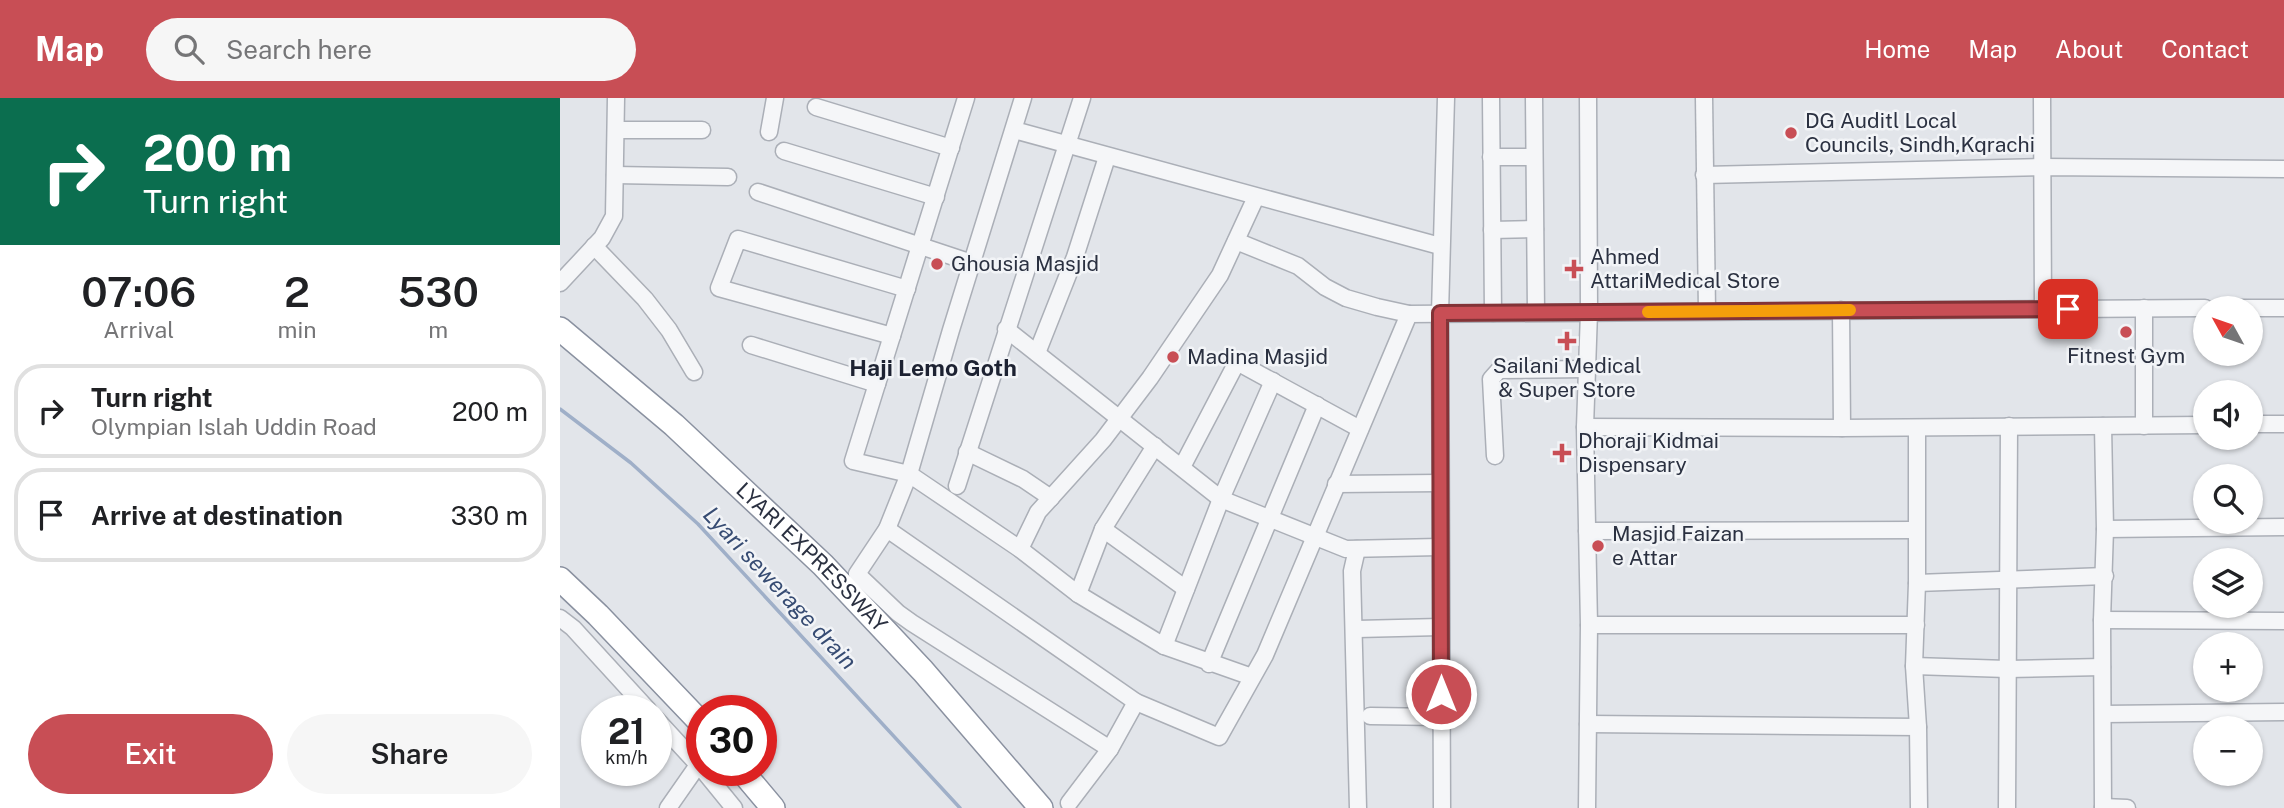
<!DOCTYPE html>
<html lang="en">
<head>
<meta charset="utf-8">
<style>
  :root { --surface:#fff; --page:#f6f6f6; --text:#202124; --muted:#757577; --line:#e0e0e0; --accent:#c84e55 }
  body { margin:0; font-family:"Public Sans",sans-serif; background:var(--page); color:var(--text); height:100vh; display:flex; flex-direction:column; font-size:26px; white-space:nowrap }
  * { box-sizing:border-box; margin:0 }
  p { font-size:23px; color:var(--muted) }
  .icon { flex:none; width:38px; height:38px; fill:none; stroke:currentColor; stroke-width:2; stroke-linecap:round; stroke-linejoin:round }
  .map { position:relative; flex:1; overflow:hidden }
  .drawer { display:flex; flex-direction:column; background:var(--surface); width:560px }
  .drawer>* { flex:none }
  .hud { background:#0b6e4f; color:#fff; overflow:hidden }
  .needle { width:46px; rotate:310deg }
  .controls { position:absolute; left:1633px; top:198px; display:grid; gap:14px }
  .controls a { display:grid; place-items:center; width:70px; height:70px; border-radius:50%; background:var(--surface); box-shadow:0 2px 5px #0004; font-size:35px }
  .speed { position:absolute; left:21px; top:597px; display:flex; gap:14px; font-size:35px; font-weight:700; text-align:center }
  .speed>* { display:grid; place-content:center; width:91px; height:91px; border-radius:50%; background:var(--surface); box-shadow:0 2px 5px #0004; line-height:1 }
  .speed small { font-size:18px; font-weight:400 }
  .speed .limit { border:10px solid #d22; background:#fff; color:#111 }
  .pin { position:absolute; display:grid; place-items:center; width:60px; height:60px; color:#fff; margin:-30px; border-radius:14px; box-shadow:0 4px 10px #0006 }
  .me { position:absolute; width:77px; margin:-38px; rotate:0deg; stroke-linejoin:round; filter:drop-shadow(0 0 5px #0008) }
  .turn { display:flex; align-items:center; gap:24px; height:147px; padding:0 28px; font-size:32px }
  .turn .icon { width:91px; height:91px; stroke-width:2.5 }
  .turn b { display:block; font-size:49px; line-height:60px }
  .eta { display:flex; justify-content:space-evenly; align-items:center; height:119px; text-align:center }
  .eta b { font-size:42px; font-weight:600; line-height:49px }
  .action { display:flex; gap:14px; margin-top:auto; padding:14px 28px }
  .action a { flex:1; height:80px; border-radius:42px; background:var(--accent); color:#fff; font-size:28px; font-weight:600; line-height:80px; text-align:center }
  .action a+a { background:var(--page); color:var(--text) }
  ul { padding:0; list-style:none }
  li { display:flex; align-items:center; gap:21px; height:94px; margin:0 14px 10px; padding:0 14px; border:4px solid var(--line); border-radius:28px }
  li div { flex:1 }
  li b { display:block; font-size:26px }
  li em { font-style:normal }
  header { display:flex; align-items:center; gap:42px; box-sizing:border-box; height:98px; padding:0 35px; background:var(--accent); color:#fff }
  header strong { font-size:33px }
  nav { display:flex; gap:38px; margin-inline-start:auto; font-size:24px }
  .search { width:490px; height:63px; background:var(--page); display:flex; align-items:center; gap:18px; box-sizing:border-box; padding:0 24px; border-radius:38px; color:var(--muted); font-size:26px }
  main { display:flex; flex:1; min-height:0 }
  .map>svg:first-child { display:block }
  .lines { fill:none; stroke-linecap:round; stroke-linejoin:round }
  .stream { stroke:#9fafc8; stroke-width:3.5 }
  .minor-casing { stroke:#abafb7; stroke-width:19 }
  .highway-casing { stroke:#8a91a0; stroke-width:26 }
  .minor { stroke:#f5f6f8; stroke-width:16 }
  .highway { stroke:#fff; stroke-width:23 }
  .route-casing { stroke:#823337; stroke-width:18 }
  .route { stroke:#c84e55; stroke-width:12 }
  .slow { stroke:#f59e0b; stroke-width:12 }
  .poi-dot { fill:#c84e55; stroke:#f2f4f7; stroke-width:2.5 }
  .labels { text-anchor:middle; stroke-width:5; stroke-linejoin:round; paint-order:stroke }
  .poi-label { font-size:21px; fill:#2b3141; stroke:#f2f4f7; text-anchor:start }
  .street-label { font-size:21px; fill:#2b3141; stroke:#f2f4f7 }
  .neighbourhood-label { font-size:23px; font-weight:bold; fill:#1d2232; stroke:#f2f4f7 }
  .water-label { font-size:23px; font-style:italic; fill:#374c73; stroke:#f2f4f7 }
</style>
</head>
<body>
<header>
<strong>Map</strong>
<div class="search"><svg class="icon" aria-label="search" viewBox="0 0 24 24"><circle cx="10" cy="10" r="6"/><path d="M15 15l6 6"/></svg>Search here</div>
<nav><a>Home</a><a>Map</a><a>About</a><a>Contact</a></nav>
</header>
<main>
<section class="drawer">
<div class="hud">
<div class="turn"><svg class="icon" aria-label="right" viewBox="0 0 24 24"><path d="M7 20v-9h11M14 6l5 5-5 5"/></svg><div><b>200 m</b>Turn right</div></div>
</div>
<div class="eta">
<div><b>07:06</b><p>Arrival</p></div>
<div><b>2</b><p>min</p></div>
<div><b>530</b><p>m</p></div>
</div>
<ul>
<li><svg class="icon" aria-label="right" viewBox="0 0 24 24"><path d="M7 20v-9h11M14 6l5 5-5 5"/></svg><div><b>Turn right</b><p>Olympian Islah Uddin Road</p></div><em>200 m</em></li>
<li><svg class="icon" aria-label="arrive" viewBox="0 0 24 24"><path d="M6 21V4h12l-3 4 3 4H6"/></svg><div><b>Arrive at destination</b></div><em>330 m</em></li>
</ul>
<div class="action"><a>Exit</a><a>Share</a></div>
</section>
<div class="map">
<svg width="1724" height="710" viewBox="0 0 1724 710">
  <rect width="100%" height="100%" fill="#e2e5ea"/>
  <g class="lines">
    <!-- stream -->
    <path class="stream" d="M 0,311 L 71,365 L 138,426 L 400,710"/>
    <!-- minor casing -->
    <g class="minor-casing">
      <g id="minor">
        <path d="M 406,0 L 293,363 L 349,376 L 460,451 L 518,496 L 604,548 L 692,579"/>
        <path d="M 463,0 L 391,232 L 349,376 L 327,431 L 297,476 L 338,515 L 352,525 L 550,651 L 576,604"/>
        <path d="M 931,0 L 933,215"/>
        <path d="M 974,0 L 976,214"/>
        <path d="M 1144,0 L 1147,213"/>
        <path d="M 1482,0 L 1483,211"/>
        <path d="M 256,9 L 391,50"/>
        <path d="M 56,32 L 142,32"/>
        <path d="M 454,32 L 880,148"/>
        <path d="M 209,34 L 215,0"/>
        <path d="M 224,53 L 376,99"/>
        <path d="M 931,59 L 974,59"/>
        <path d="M 55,77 L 168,79"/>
        <path d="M 1144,77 L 1483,69 L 1724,71"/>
        <path d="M 198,94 L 412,165"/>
        <path d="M 932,132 L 975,131"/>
        <path d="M 676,143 L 738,168 L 765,189 L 786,200 L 817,209 L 849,216"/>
        <path d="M 34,148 L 85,201 L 109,232 L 134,274"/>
        <path d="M 0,185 L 42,140 L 54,118 L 56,0"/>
        <path d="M 1663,210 L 1724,210"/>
        <path d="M 1281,212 L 1282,330"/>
        <path d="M 446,231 L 661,401 L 786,451 L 879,449"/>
        <path d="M 332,238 L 159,190 L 178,141 L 347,191"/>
        <path d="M 191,247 L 317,286"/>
        <path d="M 477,255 L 515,159 L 547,59"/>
        <path d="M 1690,326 L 1724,326"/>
        <path d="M 1584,328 L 1584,210"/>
        <path d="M 1025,329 L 1282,330 L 1645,327"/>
        <path d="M 1357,330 L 1357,485 L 1354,568 L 1358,629 L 1359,710"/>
        <path d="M 407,354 L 463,381 L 491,400"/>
        <path d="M 935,358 L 931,281 L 939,272 L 1026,271"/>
        <path d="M 622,369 L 677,264 L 800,331"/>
        <path d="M 776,386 L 879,385"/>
        <path d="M 397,388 L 522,0"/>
        <path d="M 327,431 L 576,604 L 659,639 L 705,557 L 849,216 L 1645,210"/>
        <path d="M 543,431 L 626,491"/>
        <path d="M 1545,431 L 1724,429"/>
        <path d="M 1027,433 L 1356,432"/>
        <path d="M 460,451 L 478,414 L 543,342 L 590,280 L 660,177 L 696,99"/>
        <path d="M 797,451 L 792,473 L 798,710"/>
        <path d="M 1357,485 L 1545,478"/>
        <path d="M 518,496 L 543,431 L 595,348"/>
        <path d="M 0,520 L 13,530 L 88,612"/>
        <path d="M 1542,522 L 1724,523"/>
        <path d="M 1029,527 L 1356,527"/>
        <path d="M 797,531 L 880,529"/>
        <path d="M 604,548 L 661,401 L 713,283"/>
        <path d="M 649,566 L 757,307"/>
        <path d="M 1354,568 L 1447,571 L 1542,569"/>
        <path d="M 1544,616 L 1724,614"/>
        <path d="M 810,618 L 881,619"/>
        <path d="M 96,621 L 142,671"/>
        <path d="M 1028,626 L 1358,629"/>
        <path d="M 143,672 L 174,710"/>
        <path d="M 509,705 L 550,651"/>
        <path d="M 1543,709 L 1567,710"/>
        <path d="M 108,710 L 138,667"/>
        <path d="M 882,710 L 880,215 L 886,0"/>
        <path d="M 1027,710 L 1029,527 L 1025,329 L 1029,214 L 1028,0"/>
        <path d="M 1447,710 L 1449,328"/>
        <path d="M 1543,710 L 1542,522 L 1545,431 L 1543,328"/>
      </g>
    </g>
    <!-- highway casing -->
    <g class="highway-casing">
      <g id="highway">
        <path id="s1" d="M 0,231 L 114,327 L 263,467 L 363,573 L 481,710"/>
        <path d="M 0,481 L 38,517 L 142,626"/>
        <path d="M 181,672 L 213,710"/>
      </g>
    </g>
    <!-- minor -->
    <use href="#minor" class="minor"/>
    <!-- highway -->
    <use href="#highway" class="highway"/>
  </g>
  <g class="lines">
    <!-- route casing -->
    <g class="route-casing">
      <path id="route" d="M 881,596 L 880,215 L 1508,211"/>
    </g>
    <!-- route -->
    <use href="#route" class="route"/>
    <!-- slow -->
    <path class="slow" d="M 1088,214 L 1290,212"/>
  </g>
  <!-- markers -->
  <g class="poi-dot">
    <circle cx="1231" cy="35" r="7"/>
    <circle cx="377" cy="166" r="7"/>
    <path d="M1010.5 160.5h7v7h7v7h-7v7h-7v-7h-7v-7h7z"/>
    <circle cx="1566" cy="234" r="7"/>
    <path d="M1003.5 232.5h7v7h7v7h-7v7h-7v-7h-7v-7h7z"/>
    <circle cx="613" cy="259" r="7"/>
    <path d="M998.5 344.5h7v7h7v7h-7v7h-7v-7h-7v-7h7z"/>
    <circle cx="1038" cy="448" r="7"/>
  </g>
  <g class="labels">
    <!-- poi labels -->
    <g class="poi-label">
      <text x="1245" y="30">DG Auditl Local<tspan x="1245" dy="24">Councils, Sindh,Kqrachi</tspan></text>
      <text x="1030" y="166">Ahmed<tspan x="1030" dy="24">AttariMedical Store</tspan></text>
      <text x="391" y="173">Ghousia Masjid</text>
      <text x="1566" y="265" text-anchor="middle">Fitnest Gym</text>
      <text x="627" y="266">Madina Masjid</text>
      <text x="1007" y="275" text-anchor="middle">Sailani Medical<tspan x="1007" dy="24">&amp; Super Store</tspan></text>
      <text x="1018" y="350">Dhoraji Kidmai<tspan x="1018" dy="24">Dispensary</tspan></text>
      <text x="1052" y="443">Masjid Faizan<tspan x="1052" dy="24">e Attar</tspan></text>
    </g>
    <!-- street labels -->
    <g class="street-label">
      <text dy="7" stroke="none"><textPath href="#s1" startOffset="340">LYARI EXPRESSWAY</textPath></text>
    </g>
    <!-- neighbourhood labels -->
    <g class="neighbourhood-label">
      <text x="373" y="278">Haji Lemo Goth</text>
    </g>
    <!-- water labels -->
    <g class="water-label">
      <text transform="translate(220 490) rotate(47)" y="8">Lyari sewerage drain</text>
    </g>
  </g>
</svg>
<div class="controls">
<a><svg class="needle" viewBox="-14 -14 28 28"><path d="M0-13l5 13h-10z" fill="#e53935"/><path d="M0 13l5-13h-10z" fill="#757577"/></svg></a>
<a><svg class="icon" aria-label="sound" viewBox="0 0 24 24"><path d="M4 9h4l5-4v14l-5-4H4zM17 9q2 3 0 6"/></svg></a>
<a><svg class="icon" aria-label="search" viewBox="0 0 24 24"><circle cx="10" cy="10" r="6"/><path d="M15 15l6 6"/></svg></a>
<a><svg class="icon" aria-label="layers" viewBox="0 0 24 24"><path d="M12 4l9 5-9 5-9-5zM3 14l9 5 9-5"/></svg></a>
<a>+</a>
<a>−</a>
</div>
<div class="speed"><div>21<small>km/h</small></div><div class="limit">30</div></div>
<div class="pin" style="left:1508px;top:211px;background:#d93025"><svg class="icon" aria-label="arrive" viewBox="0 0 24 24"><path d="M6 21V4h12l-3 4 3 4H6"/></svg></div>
<svg class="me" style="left:881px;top:596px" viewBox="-20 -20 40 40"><circle r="17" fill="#c84e55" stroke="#fff" stroke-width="3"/><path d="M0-11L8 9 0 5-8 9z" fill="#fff"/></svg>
</div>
</main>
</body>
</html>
